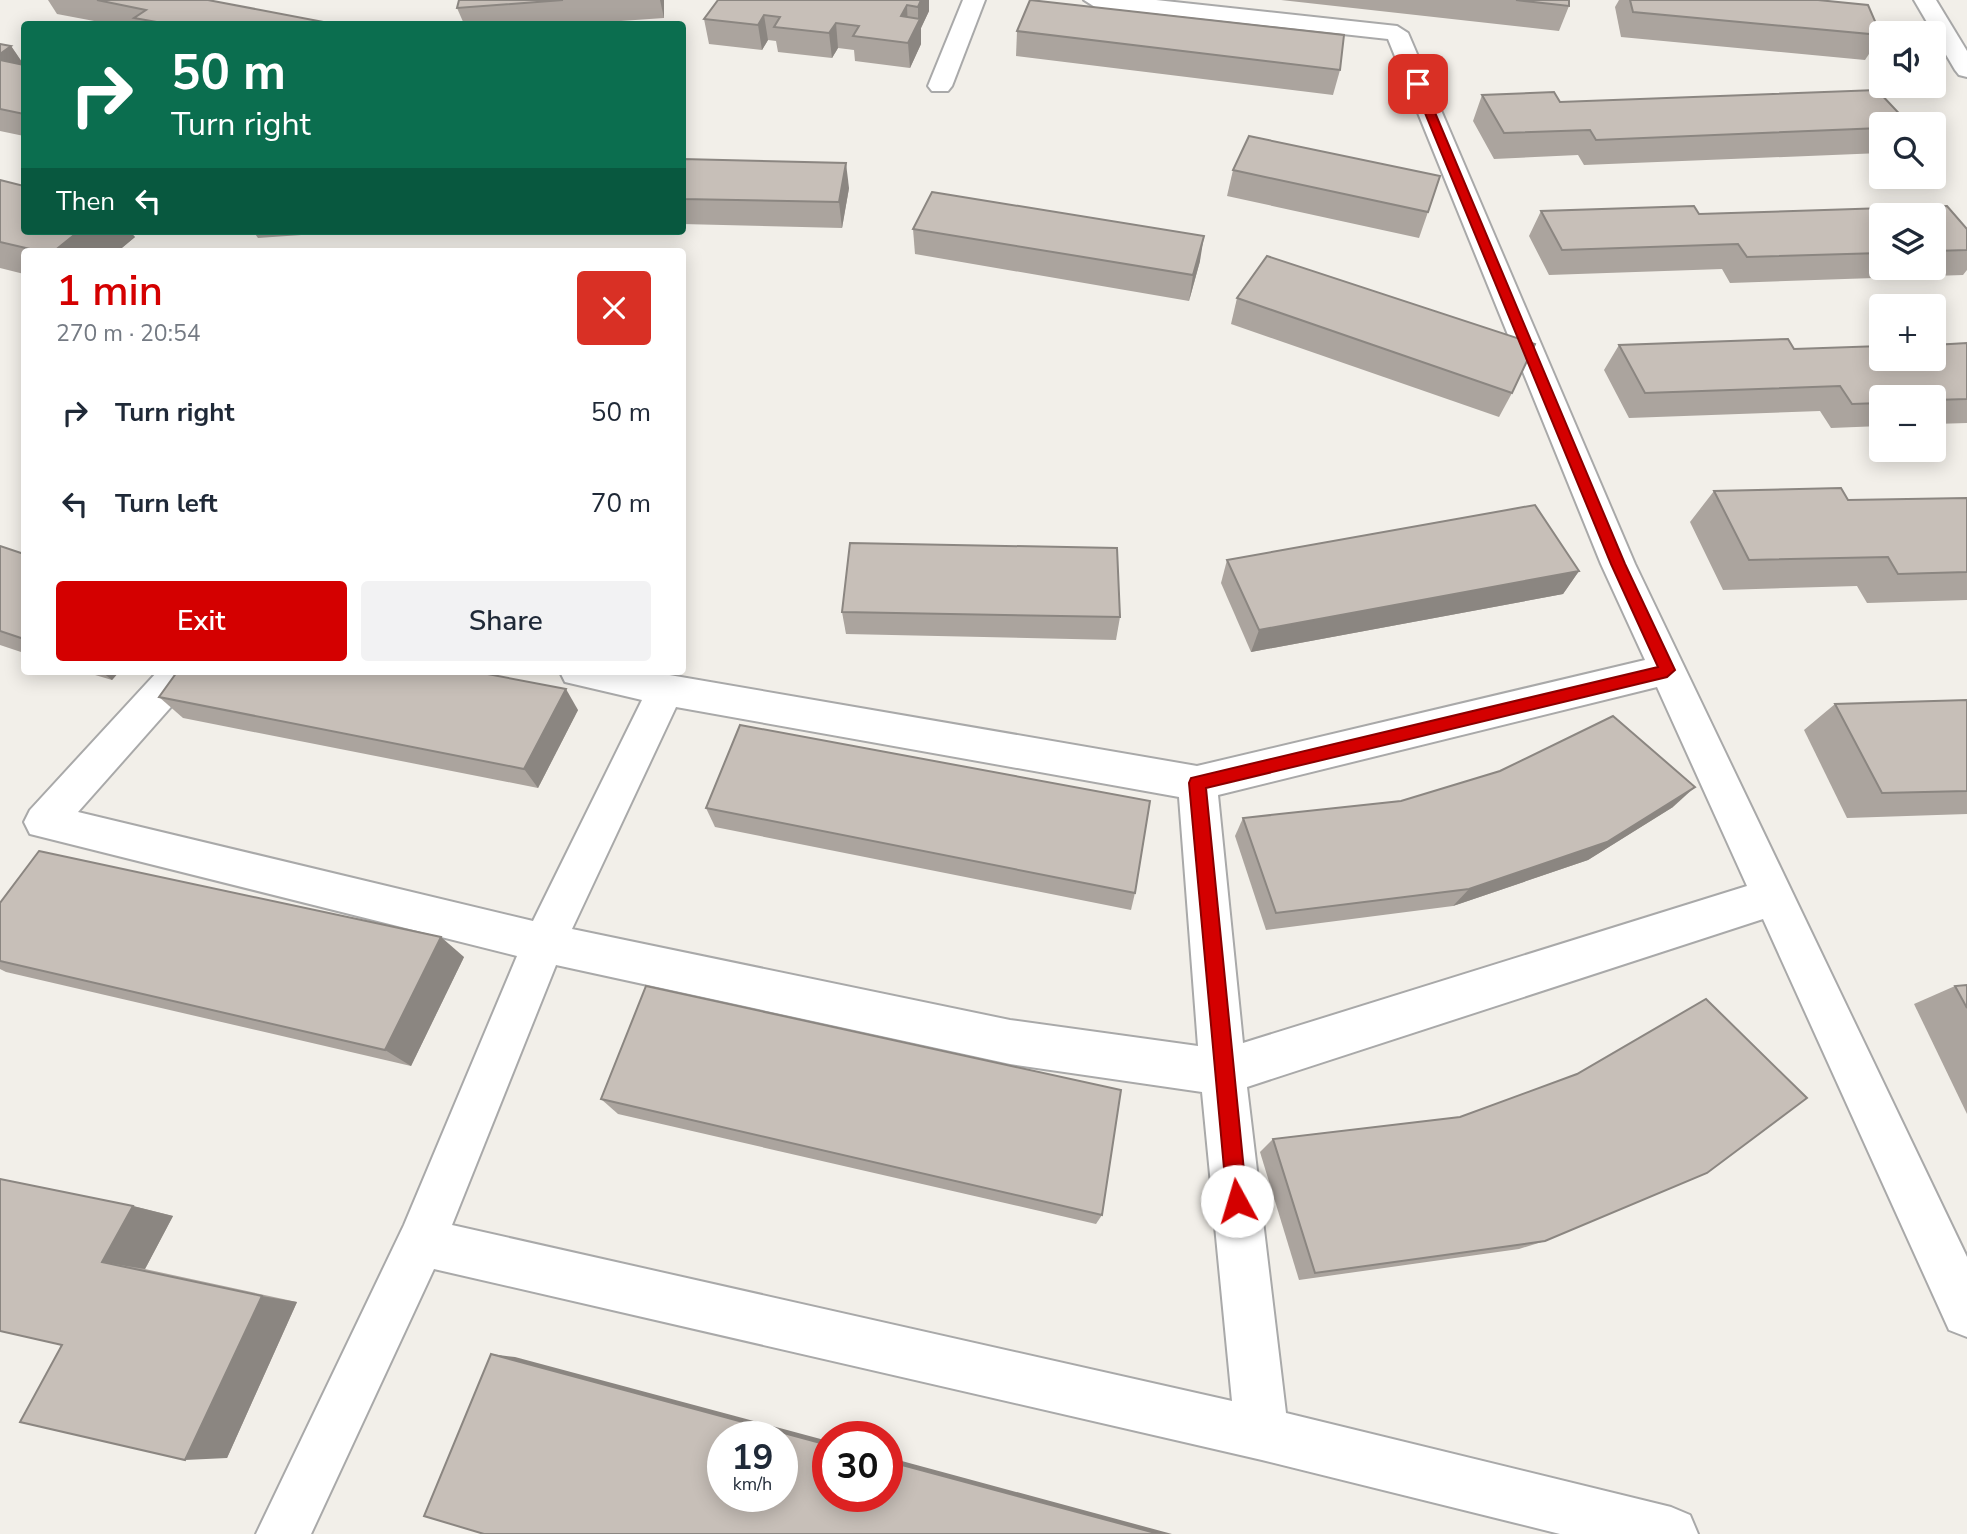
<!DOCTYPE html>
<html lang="en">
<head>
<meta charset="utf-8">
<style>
  :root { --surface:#fff; --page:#f2f2f3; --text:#1f2937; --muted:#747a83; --accent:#d40000 }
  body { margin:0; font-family:"Nunito Sans",sans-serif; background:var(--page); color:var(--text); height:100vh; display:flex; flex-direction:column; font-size:26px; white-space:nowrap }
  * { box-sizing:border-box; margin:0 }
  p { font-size:23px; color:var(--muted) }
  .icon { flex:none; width:38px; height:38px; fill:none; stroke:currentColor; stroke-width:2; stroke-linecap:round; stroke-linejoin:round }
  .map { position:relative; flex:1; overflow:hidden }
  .side { position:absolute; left:21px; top:248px; width:665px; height:427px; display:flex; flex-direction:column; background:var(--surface); border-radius:7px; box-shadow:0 4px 18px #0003 }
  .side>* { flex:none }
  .top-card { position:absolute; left:21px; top:21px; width:665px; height:214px; border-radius:7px; box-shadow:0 4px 18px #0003; background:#0b6e4f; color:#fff; overflow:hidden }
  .controls { position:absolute; left:1869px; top:21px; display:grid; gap:14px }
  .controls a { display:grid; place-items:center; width:77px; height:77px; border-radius:7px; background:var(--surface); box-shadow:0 4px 18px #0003; font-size:35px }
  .speed { position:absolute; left:707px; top:1421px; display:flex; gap:14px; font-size:35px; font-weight:700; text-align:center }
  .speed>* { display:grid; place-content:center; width:91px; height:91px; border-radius:50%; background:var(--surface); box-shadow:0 4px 18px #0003; line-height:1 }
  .speed small { font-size:18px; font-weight:400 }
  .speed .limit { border:10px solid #d22; background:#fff; color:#111 }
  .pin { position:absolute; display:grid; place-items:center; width:60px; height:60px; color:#fff; margin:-30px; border-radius:14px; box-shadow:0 4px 10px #0006 }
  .me { position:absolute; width:77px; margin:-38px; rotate:354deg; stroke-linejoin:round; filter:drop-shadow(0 0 5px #0008) }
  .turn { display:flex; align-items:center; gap:24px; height:147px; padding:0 35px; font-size:32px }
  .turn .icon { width:91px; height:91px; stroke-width:2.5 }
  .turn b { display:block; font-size:49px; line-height:60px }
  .then { display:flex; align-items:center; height:66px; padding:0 35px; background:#0003; gap:14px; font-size:26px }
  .round { display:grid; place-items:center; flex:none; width:74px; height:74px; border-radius:7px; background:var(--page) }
  .summary { display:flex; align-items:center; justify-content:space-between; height:119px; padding:0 35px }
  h1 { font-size:42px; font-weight:600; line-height:52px; color:var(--accent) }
  .cta { display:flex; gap:14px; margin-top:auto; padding:14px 35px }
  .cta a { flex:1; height:80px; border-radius:7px; background:var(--accent); color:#fff; font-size:28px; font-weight:600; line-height:80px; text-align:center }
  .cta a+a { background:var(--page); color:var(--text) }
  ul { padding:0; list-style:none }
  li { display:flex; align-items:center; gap:21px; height:91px; padding:0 35px }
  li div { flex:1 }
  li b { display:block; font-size:26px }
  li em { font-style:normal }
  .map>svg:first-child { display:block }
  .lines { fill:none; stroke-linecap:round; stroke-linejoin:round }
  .minor-casing { stroke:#a9a9a9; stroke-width:4 }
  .minor { fill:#fff; fill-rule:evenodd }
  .wall { fill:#aba49e; fill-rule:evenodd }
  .shaded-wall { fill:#8b8681 }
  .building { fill:#c7bfb8; stroke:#8b8681; stroke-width:2; fill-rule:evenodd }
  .route { fill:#d40000; stroke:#8a0000; stroke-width:2 }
</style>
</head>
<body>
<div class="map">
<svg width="1967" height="1534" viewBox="0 0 1967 1534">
  <rect width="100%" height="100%" fill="#f2efe9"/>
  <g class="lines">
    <!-- minor casing -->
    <g class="minor-casing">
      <g id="minor">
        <path d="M 963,0 L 985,0 L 952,86 L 948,91 L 932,91 L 928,86 Z"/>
        <path d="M 1084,0 L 1156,0 L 1397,26 L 1408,33 L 1635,564 L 1967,1257 L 1967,1337 L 1949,1330 L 1763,919 L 1247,1087 L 1286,1413 L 1671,1507 L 1690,1515 L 1698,1534 L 1560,1534 L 1262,1460 L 434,1269 L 311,1534 L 256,1534 L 404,1225 L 517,956 L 30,834 L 24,822 L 30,810 L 157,672 L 198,672 L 193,682 L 78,812 L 533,921 L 642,700 L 565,682 L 560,672 L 652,672 L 1197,766 L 1645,660 L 1601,564 L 1388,39 L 1095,7 ZM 1657,687 L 1747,886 L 1243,1043 L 1218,795 ZM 676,707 L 1179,797 L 1198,1046 L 1010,1020 L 572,929 ZM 556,965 L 1010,1064 L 1202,1092 L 1232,1401 L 452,1225 Z"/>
        <path d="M 1914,0 L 1936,0 L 1967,51 L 1967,77 L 1959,75 L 1955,70 Z"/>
      </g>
    </g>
    <!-- minor -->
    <use href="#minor" class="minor"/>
  </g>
  <!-- wall -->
  <g class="wall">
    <path d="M 48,0 L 208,0 L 334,24 L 110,24 L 57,14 Z"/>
    <path d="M 459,0 L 664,0 L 664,18 L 578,24 L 464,24 L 457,8 Z"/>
    <path d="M 718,0 L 929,0 L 929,11 L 921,28 L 921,44 L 910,68 L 855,61 L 854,50 L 838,48 L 832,58 L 778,52 L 776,41 L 768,40 L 762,50 L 709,44 L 704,19 Z"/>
    <path d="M 1281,0 L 1569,0 L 1569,6 L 1559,31 Z"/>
    <path d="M 1619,0 L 1818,0 L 1881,34 L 1881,36 L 1865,60 L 1621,37 L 1615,7 Z"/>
    <path d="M 1017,31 L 1340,70 L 1333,95 L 1016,56 Z"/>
    <path d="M 0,44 L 11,46 L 24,65 L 24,136 L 0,131 Z"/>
    <path d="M 1482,95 L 1560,102 L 1881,124 L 1881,153 L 1584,165 L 1578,155 L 1494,159 L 1473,121 Z"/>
    <path d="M 682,159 L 849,188 L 842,228 L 682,224 Z"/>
    <path d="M 1233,170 L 1428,212 L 1419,238 L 1227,196 Z"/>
    <path d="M 0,180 L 135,237 L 117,252 L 24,252 L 24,274 L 0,268 Z"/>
    <path d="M 1694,206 L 1699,214 L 1947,206 L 1967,229 L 1967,270 L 1963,275 L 1730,283 L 1722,269 L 1549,275 L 1529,236 L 1541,211 ZM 1881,215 L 1934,215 L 1934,268 L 1881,268 Z"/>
    <path d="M 913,229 L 1200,261 L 1189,301 L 915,254 Z"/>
    <path d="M 253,231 L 359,231 L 258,238 Z"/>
    <path d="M 1237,298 L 1512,393 L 1499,417 L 1231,324 Z"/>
    <path d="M 1967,343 L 1967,423 L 1934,424 L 1934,397 L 1881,397 L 1881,426 L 1831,428 L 1820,411 L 1629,418 L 1604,370 L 1619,345 L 1794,349 Z"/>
    <path d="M 1714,491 L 1848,500 L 1967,498 L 1967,600 L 1867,603 L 1857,586 L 1723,590 L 1690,522 Z"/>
    <path d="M 0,546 L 24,554 L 24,653 L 0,645 Z"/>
    <path d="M 1227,560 L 1579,571 L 1563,594 L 1251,652 L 1221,583 Z"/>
    <path d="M 842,612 L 1120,617 L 1116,640 L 846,634 Z"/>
    <path d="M 85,672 L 119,672 L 112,680 Z"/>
    <path d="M 159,697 L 578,710 L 538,788 L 183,718 Z"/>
    <path d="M 1967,700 L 1967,814 L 1847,818 L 1804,730 L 1835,704 Z"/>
    <path d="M 1401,801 L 1673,807 L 1588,860 L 1453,906 L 1266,930 L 1235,836 L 1243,818 Z"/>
    <path d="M 706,808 L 1135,893 L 1131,910 L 715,827 Z"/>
    <path d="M 0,903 L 464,957 L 411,1066 L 6,972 L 0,969 Z"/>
    <path d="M 1967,985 L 1967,1114 L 1914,1004 L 1955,986 Z"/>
    <path d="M 601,1099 L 1102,1215 L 1096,1224 L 618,1114 Z"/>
    <path d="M 1273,1139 L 1545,1241 L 1519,1249 L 1299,1280 L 1260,1152 Z"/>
    <path d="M 133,1206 L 173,1216 L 145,1269 L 297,1302 L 227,1458 L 62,1345 Z"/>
  </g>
  <!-- shaded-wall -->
  <g class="shaded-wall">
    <path d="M 660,0 L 664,0 L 664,18 Z"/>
    <path d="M 921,0 L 929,0 L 929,11 L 921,28 L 921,44 L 910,68 L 908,43 L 918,22 L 918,7 Z"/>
    <path d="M 907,5 L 908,31 L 901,16 Z"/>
    <path d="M 764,15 L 768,40 L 762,50 L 758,25 Z"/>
    <path d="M 836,23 L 838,48 L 832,58 L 829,33 Z"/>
    <path d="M 11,46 L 24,65 L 0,68 L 0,54 Z"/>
    <path d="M 846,163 L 849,188 L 842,228 L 839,202 Z"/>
    <path d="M 79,231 L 130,231 L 135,237 L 117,252 L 53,252 Z"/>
    <path d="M 1204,236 L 1200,261 L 1189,301 L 1193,275 Z"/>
    <path d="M 1579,571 L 1563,594 L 1251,652 L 1259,630 Z"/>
    <path d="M 102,672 L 119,672 L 112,680 Z"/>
    <path d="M 566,689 L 578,710 L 538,788 L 524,769 Z"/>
    <path d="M 1695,787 L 1673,807 L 1588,860 L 1453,906 L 1469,889 Z"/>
    <path d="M 441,937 L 464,957 L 411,1066 L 385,1050 Z"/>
    <path d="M 133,1206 L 173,1216 L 145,1269 L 102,1262 Z"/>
    <path d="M 262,1296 L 297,1302 L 227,1458 L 185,1460 Z"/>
    <path d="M 491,1354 L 515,1357 L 828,1441 L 828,1445 Z"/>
    <path d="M 887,1457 L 1172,1534 L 1159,1534 L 887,1461 Z"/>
  </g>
  <!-- building -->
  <g class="building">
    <path d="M 97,0 L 208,0 L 334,24 L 168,24 L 134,18 L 146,10 Z"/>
    <path d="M 459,0 L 563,0 L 457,8 Z"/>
    <path d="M 718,0 L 921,0 L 918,7 L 907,5 L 901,16 L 920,19 L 908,43 L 853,36 L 859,26 L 836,23 L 829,33 L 774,27 L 780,17 L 764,15 L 758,25 L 704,19 Z"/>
    <path d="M 1030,0 L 1344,35 L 1340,70 L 1017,31 Z"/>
    <path d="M 1516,0 L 1569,0 L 1569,6 Z"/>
    <path d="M 1630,0 L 1818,0 L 1868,5 L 1881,35 L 1633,12 Z"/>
    <path d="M 0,44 L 11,46 L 0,54 Z"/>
    <path d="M 0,60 L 24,65 L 24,114 L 0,109 Z"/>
    <path d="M 1877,90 L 1909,124 L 1881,124 L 1881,128 L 1596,140 L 1590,130 L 1504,133 L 1482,95 L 1554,92 L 1560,102 Z"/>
    <path d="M 1249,136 L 1440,176 L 1428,212 L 1233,170 Z"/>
    <path d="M 682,159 L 846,163 L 839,202 L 682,199 Z"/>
    <path d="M 0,180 L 24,186 L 24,231 L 79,231 L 53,252 L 43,252 L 0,242 Z"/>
    <path d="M 932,192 L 1204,236 L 1193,275 L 913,229 Z"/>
    <path d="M 1694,206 L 1699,214 L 1947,206 L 1967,229 L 1967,250 L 1934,251 L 1934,215 L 1881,215 L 1881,253 L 1747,257 L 1738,244 L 1562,250 L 1541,211 Z"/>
    <path d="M 1267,256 L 1535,344 L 1512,393 L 1237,298 Z"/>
    <path d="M 1788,339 L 1794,349 L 1881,346 L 1881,359 L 1934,359 L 1934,345 L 1967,343 L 1967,399 L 1934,400 L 1934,397 L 1881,397 L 1881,403 L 1852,404 L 1840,386 L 1645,393 L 1619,345 Z"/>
    <path d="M 1841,488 L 1848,500 L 1967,498 L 1967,572 L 1898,574 L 1888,557 L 1749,560 L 1714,491 Z"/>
    <path d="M 1535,505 L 1579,571 L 1259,630 L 1227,560 Z"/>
    <path d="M 850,543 L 1117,548 L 1120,617 L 842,612 Z"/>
    <path d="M 0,546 L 24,554 L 24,639 L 0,631 Z"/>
    <path d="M 177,672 L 477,672 L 566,689 L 524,769 L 159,697 Z"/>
    <path d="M 1967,700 L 1967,791 L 1882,793 L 1835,704 Z"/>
    <path d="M 1613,716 L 1695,787 L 1607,842 L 1469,889 L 1276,913 L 1243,818 L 1401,801 L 1500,771 Z"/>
    <path d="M 740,725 L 1150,801 L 1135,893 L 706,808 Z"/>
    <path d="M 39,851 L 441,937 L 385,1050 L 0,961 L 0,903 Z"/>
    <path d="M 1967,985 L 1967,1008 L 1955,986 Z"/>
    <path d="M 646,986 L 1121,1090 L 1102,1215 L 601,1099 Z"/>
    <path d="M 1706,999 L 1807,1098 L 1707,1173 L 1545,1241 L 1315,1273 L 1273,1139 L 1460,1117 L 1577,1074 Z"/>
    <path d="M 0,1179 L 133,1206 L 102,1262 L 262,1296 L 185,1460 L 20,1422 L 62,1345 L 0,1331 Z"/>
    <path d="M 491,1354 L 828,1445 L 828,1496 L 887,1496 L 887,1461 L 1159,1534 L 484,1534 L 424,1516 ZM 723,1437 L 782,1437 L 782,1496 L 723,1496 Z"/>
  </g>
  <!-- route -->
  <path class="route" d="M 1418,81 L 1423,84 L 1625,564 L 1675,670 L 1667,677 L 1206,788 L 1247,1201 L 1244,1208 L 1237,1211 L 1230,1208 L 1227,1201 L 1189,783 L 1191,778 L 1658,667 L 1611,564 L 1413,84 Z"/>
</svg>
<div class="controls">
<a><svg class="icon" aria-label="sound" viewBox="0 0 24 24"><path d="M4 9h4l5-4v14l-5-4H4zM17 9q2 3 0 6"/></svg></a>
<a><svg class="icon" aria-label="search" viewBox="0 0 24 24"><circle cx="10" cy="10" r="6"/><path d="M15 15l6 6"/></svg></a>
<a><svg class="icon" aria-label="layers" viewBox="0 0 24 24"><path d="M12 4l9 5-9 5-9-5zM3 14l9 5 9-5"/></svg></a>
<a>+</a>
<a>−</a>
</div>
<div class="speed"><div>19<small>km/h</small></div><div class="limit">30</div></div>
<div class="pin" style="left:1418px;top:84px;background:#d93025"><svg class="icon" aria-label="arrive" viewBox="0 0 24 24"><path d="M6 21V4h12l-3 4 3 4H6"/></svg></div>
<svg class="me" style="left:1237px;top:1201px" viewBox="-20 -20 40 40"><circle r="19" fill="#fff"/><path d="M0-13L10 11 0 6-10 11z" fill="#d40000"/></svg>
<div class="top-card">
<div class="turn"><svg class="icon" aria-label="right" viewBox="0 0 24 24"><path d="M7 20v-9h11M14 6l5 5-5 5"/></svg><div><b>50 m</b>Turn right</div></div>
<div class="then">Then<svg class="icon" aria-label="left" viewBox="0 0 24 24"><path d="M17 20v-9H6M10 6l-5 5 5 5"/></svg></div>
</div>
<section class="side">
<div class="summary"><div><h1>1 min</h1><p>270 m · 20:54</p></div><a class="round" style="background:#d93025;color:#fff"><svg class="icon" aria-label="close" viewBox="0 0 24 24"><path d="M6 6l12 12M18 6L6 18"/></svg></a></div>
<ul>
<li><svg class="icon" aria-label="right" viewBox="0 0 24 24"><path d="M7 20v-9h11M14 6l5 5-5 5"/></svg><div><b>Turn right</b></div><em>50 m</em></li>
<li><svg class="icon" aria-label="left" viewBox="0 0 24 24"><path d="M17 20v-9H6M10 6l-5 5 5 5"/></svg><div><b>Turn left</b></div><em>70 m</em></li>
</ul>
<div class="cta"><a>Exit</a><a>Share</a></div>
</section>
</div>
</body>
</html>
